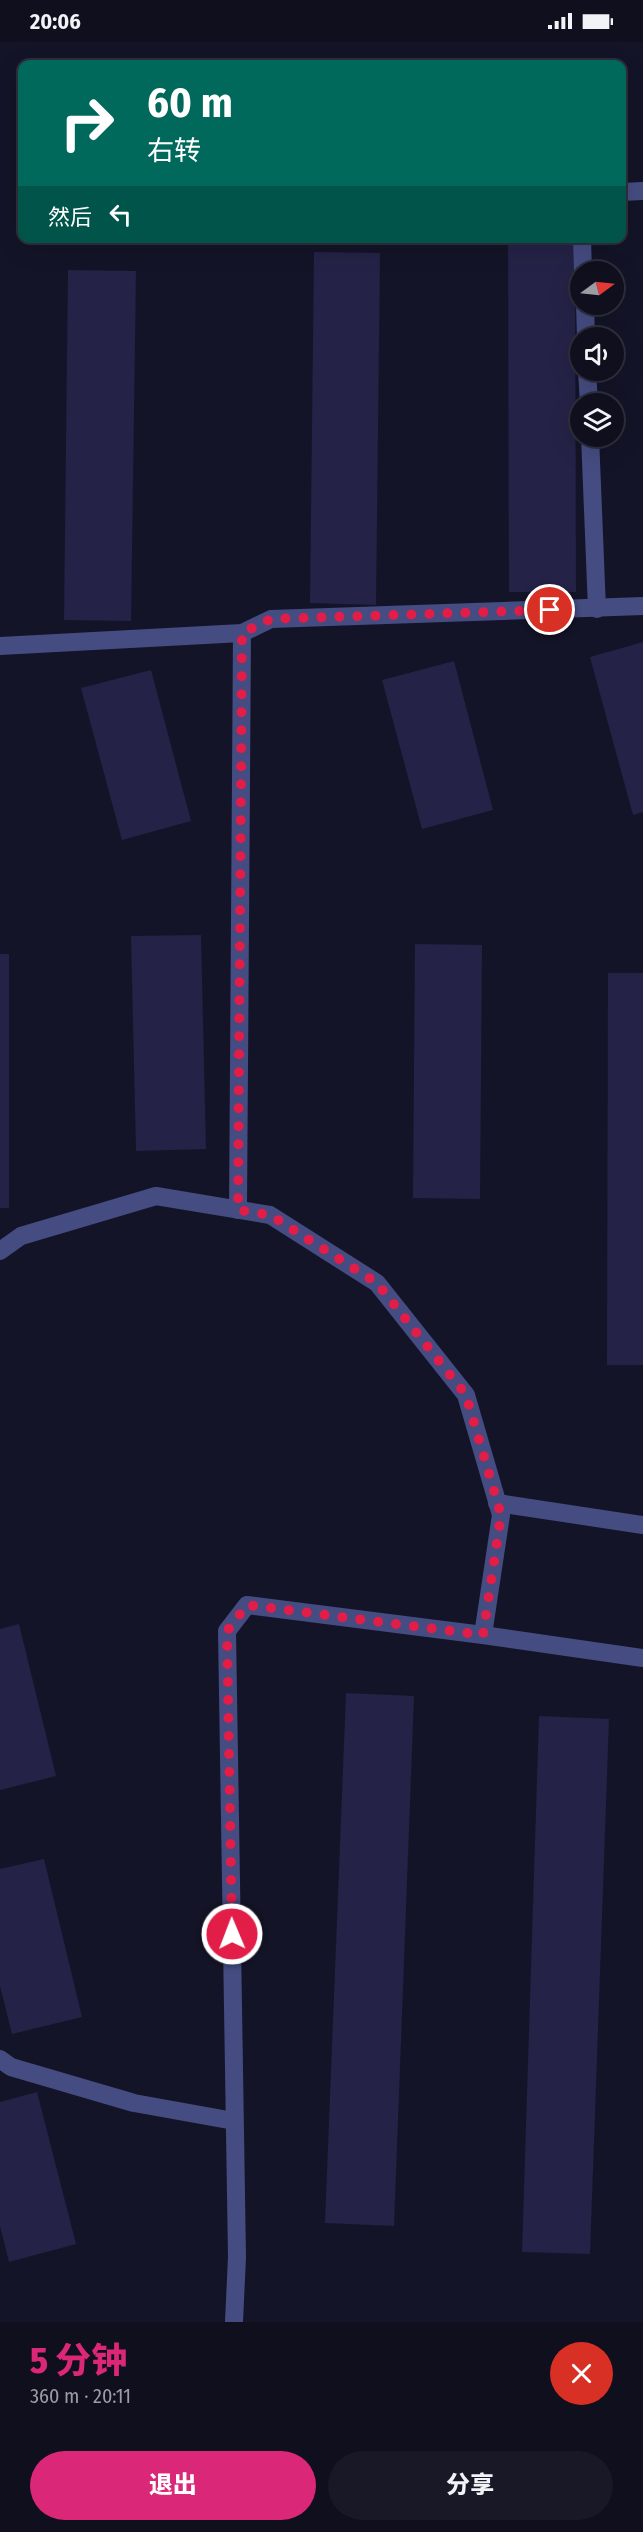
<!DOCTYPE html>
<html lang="zh">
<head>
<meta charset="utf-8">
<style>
  :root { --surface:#0f0f1e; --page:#181827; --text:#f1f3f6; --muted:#9b9ca4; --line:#2f2f3c; --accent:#db2777 }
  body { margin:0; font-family:"Fira Sans Condensed","Noto Sans SC",sans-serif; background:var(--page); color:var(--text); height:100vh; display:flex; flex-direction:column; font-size:22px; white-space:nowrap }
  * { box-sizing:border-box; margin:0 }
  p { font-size:20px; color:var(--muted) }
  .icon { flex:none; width:33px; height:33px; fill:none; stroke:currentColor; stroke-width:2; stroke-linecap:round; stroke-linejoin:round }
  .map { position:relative; height:2280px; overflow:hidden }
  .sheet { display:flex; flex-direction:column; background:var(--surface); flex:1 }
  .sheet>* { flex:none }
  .hud { position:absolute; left:18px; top:18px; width:608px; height:183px; border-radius:12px; box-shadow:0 6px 24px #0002,0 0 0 2px var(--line); background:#00695c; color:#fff; overflow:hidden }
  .needle { width:39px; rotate:75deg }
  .buttons { position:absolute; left:570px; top:219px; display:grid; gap:12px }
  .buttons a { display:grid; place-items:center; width:54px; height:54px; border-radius:50%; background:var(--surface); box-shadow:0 6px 24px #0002,0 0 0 2px var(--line); font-size:30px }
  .pin { position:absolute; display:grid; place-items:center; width:51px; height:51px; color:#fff; margin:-26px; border:3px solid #fff; border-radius:50%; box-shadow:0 2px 6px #0007 }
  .me { position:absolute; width:66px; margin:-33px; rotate:359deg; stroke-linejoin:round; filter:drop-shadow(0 0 4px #0008) }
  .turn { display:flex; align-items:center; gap:21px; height:126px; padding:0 30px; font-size:27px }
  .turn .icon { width:78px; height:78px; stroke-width:2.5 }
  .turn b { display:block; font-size:42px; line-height:51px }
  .then { display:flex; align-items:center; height:57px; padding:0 30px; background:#0003; gap:12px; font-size:22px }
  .round { display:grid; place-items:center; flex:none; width:63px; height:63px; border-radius:32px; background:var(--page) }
  .head { display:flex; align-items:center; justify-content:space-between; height:102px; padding:0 30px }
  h1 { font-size:36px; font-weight:800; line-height:45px; color:var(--accent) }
  .action { display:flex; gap:12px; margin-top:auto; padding:12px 30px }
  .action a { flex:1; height:69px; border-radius:36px; background:var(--accent); color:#fff; font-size:24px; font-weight:800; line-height:69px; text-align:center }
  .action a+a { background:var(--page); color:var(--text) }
  .status { display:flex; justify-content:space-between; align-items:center; height:42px; padding:0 30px; background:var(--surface); direction:ltr }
  .status svg { height:16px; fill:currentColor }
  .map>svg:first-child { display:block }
  .building { fill:#242246 }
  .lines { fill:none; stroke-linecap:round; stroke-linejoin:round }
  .minor { stroke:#454c81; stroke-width:18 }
  .route { stroke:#e11d48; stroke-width:10; stroke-dasharray:0 18 }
</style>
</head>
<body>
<div class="status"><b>20:06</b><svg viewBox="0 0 49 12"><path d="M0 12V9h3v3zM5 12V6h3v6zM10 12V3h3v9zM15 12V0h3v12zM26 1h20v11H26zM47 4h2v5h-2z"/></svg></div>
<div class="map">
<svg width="643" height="2280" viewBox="0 0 643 2280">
  <rect width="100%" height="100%" fill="#141428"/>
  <!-- building -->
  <g class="building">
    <path d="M 508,196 L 575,196 L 576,550 L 509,550 Z"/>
    <path d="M 314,210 L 380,211 L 376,563 L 310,561 Z"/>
    <path d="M 68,228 L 136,229 L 131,579 L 64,578 Z"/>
    <path d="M 643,600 L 643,770 L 633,773 L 590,615 Z"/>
    <path d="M 454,619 L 493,768 L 422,787 L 382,638 Z"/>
    <path d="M 151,628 L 191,779 L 122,798 L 81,646 Z"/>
    <path d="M 201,893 L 206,1107 L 136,1109 L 131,894 Z"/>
    <path d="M 415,902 L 482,903 L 480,1157 L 413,1156 Z"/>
    <rect x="0" y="912" width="9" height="254"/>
    <path d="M 608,931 L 643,931 L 643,1323 L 607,1323 Z"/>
    <path d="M 19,1582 L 56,1734 L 0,1748 L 0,1587 Z"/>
    <path d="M 346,1651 L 414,1654 L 394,2184 L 325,2181 Z"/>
    <path d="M 539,1674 L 609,1677 L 590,2212 L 522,2210 Z"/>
    <path d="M 44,1817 L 82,1975 L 12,1992 L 0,1944 L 0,1827 Z"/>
    <path d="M 37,2050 L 76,2202 L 9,2220 L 0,2184 L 0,2060 Z"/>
  </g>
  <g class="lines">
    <!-- minor -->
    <g class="minor">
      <path d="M 621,150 L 643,149"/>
      <path d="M 582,196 L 583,230"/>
      <path d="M 585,262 L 586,296"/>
      <path d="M 587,328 L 589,362"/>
      <path d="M 590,394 L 597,567"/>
      <path d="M 0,604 L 242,591 L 271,577 L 643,564"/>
      <path d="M 238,1168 L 242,591"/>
      <path d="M 0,1209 L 21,1194 L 156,1154 L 270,1173 L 377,1241 L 466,1353 L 501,1473 L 483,1593 L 247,1563 L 227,1589 L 237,2215 L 234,2280"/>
      <path d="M 497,1461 L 643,1483"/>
      <path d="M 483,1593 L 643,1616"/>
      <path d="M 0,2017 L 11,2025 L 134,2061 L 234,2079"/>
    </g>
  </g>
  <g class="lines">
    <!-- route -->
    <path class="route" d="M 232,1892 L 227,1589 L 247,1563 L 483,1593 L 501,1473 L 466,1353 L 377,1241 L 270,1173 L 238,1168 L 242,591 L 271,577 L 550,568"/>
  </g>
</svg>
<div class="buttons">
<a><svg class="needle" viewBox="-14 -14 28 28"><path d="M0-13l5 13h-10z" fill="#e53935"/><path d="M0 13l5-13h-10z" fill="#9b9ca4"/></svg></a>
<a><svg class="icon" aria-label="sound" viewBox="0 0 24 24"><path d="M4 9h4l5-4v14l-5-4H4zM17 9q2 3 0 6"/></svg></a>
<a><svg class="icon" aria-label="layers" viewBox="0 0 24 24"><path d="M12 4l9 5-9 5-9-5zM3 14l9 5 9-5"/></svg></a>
</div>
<div class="pin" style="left:550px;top:568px;background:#d93025"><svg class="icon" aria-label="arrive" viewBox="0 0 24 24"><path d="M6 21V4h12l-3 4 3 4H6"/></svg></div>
<svg class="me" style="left:232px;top:1892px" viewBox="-20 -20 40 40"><circle r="17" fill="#e11d48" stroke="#fff" stroke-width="3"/><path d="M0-11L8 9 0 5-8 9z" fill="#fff"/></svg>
<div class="hud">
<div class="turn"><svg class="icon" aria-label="right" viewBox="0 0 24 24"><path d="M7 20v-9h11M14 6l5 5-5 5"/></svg><div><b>60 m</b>右转</div></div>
<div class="then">然后<svg class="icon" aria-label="left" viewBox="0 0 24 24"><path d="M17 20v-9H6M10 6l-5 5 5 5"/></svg></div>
</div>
</div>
<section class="sheet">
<div class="head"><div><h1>5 分钟</h1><p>360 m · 20:11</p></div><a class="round" style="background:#d93025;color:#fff"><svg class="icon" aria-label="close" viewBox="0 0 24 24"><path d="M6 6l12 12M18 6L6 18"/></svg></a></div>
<div class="action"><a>退出</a><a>分享</a></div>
</section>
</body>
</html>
